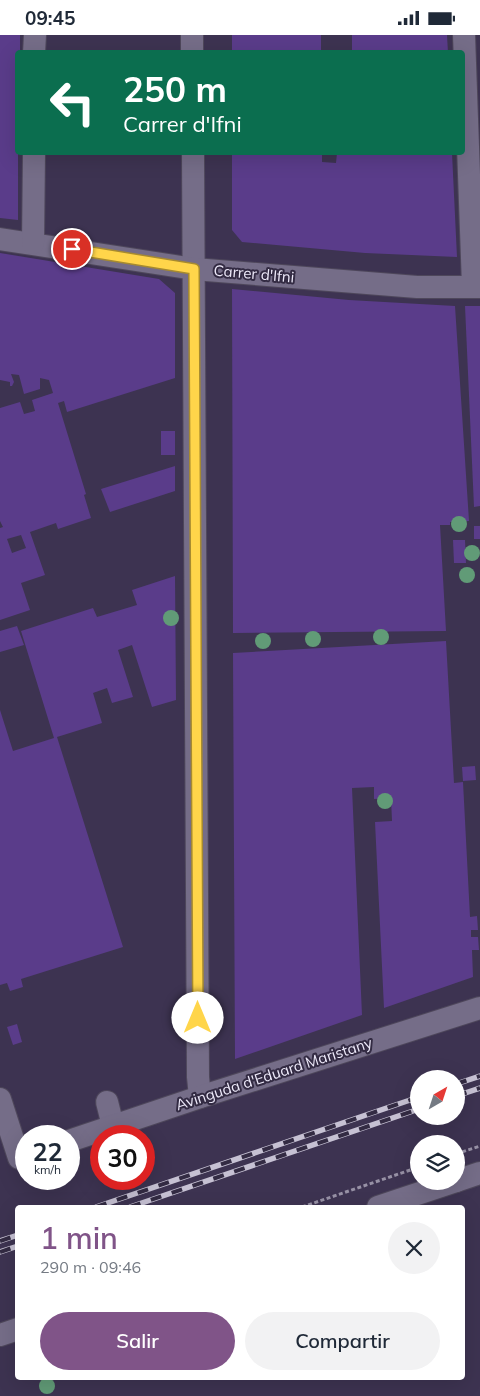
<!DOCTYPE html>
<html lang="es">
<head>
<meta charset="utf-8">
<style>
  :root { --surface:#fff; --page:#f2f2f3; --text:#1f2937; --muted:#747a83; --accent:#805488 }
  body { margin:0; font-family:Mulish,sans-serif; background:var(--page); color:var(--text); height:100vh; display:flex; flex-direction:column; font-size:19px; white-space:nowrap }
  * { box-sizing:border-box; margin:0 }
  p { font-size:16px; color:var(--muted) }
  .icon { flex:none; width:28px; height:28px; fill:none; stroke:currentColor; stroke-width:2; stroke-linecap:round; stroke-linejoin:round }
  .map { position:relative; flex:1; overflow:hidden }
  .sheet { position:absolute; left:15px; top:1170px; width:450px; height:175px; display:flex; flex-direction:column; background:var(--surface); border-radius:5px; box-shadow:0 5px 20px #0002 }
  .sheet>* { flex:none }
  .hud { position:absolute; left:15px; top:15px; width:450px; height:105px; border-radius:5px; box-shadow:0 5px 20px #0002; background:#0b6e4f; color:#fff; overflow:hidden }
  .needle { width:32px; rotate:39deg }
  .fabs { position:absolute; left:410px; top:1035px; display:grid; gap:10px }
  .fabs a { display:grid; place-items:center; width:55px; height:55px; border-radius:50%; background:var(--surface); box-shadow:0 5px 20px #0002; font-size:25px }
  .speed { position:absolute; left:15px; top:1090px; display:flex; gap:10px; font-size:25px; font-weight:700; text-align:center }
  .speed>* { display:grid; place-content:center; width:65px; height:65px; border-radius:50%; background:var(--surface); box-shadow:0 5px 20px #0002; line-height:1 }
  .speed small { font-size:12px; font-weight:400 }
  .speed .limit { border:8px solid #d22; background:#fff; color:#111 }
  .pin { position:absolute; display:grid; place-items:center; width:42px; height:42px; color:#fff; margin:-21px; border:2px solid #fff; border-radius:50%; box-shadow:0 1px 5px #0007 }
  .me { position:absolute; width:55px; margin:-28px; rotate:0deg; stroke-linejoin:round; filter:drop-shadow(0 0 4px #0008) }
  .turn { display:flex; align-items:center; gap:18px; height:105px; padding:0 25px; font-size:22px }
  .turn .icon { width:65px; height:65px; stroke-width:2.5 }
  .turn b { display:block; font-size:35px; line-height:42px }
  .round { display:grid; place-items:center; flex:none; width:52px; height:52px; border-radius:26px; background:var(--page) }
  .head { display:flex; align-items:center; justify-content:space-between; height:85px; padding:0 25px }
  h1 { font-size:30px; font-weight:600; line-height:38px; color:var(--accent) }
  .action { display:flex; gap:10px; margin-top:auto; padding:10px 25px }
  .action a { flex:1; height:58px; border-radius:30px; background:var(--accent); color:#fff; font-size:20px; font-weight:600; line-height:58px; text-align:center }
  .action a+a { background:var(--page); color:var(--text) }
  .status { display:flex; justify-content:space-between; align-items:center; height:35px; padding:0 25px; background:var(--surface); direction:ltr }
  .status svg { height:14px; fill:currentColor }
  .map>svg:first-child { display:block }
  .built { fill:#3d3351; fill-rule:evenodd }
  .building { fill:#5a3c8a; fill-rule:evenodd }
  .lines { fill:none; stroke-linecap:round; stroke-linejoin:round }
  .minor-casing { stroke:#4e475b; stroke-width:24 }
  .path { stroke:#9791a5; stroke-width:3; stroke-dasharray:4 2.5; stroke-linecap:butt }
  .minor { stroke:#756d88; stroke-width:22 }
  .rail-casing { stroke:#c6c1d3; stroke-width:5.5 }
  .rail { stroke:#332b43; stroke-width:4; stroke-dasharray:11; stroke-linecap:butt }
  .tree { fill:#619b77 }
  .route-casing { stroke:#a68a30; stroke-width:12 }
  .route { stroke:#ffd54a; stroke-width:9 }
  .labels { text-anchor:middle; stroke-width:4; stroke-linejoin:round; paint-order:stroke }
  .street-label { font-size:15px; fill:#eeeafa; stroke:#332b43 }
</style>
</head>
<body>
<div class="status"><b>09:45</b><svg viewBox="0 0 49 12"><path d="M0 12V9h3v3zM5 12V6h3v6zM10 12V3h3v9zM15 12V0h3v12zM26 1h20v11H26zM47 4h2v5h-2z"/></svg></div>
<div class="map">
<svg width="480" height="1361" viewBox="0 0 480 1361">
  <rect width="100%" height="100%" fill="#332b43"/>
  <!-- built -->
  <path class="built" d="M 0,0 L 480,0 L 480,1361 L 0,1361 ZM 18,18 L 462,18 L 462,118 L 18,118 ZM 419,1044 L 456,1044 L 456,1081 L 419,1081 ZM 26,1101 L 69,1101 L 69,1144 L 26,1144 ZM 101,1101 L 144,1101 L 144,1144 L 101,1144 ZM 419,1109 L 456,1109 L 456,1146 L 419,1146 ZM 18,1172 L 462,1172 L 462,1342 L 18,1342 Z"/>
  <!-- building -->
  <g class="building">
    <path d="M 0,0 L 20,0 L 20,18 L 18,18 L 18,185 L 0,183 Z"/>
    <rect x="232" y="0" width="89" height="18"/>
    <path d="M 352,0 L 447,0 L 448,18 L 352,18 Z"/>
    <path d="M 232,118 L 322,118 L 322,127 L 336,128 L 337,118 L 452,118 L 457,222 L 365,218 L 242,207 L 232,195 Z"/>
    <path d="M 0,218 L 159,244 L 175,258 L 175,343 L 67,377 L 64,366 L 58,368 L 86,459 L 84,460 L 91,483 L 58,494 L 56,488 L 30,497 L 45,540 L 21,548 L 30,575 L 0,585 L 0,493 L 3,492 L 0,486 L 0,373 L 20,367 L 24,379 L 35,376 L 32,365 L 53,358 L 49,345 L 40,343 L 40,354 L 24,359 L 19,340 L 11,339 L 14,347 L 12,351 L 10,351 L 10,347 L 0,345 ZM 21,500 L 26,513 L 12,518 L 7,504 Z"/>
    <path d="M 232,254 L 349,265 L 455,271 L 469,486 L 450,487 L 450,490 L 440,490 L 446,596 L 233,598 Z"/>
    <path d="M 465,271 L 480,271 L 480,471 L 474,472 Z"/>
    <rect x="161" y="396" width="14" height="24"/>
    <path d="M 175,431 L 175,456 L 110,477 L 101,454 Z"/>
    <rect x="474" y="491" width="6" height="13"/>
    <path d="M 453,505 L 465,505 L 466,528 L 454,528 Z"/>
    <path d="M 175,541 L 176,665 L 152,672 L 132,610 L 118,615 L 133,662 L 112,668 L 107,653 L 93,658 L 102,688 L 57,702 L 123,912 L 21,944 L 23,952 L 10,956 L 7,948 L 0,950 L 0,675 L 13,716 L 54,703 L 21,596 L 93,573 L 97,582 L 137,570 L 132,555 Z"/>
    <path d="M 17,591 L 24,610 L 0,617 L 0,596 Z"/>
    <path d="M 446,606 L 454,748 L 463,747 L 470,882 L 477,881 L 478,895 L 471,895 L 471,902 L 478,902 L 479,915 L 472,915 L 473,942 L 384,973 L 375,787 L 392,786 L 391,763 L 374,764 L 374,752 L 352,753 L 362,980 L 235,1024 L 233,618 Z"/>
    <path d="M 475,731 L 476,745 L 463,746 L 462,732 Z"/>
    <path d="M 17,989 L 22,1007 L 13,1010 L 7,992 Z"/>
  </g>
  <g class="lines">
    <!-- minor casing -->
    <g class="minor-casing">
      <g id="minor">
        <path d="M 192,0 L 192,18"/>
        <path d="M 464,0 L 473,251"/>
        <path d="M 34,18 L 35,0"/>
        <path d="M 193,118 L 198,1042 L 200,1062"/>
        <path d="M 0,204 L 194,234 L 417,252 L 480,252"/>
        <path d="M 33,208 L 34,118"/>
        <path d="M 0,1064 L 19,1123"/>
        <path d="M 107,1067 L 113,1091"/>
        <path d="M 69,1106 L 200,1062 L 480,973"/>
        <path d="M 456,1146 L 480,1138"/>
        <path d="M 378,1172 L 456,1146"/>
        <path d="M 0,1300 L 18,1294"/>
      </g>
    </g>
    <!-- path -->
    <g class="path">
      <path d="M 456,1119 L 480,1111"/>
      <path d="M 302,1172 L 419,1132"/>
    </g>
    <!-- minor -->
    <use href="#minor" class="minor"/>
    <!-- rail casing -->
    <g class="rail-casing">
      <g id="rail">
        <path d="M 456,1049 L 480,1041"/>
        <path d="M 456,1061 L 480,1053"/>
        <path d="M 96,1172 L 419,1062"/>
        <path d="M 130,1172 L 419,1074"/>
        <path d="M 0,1206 L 18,1200"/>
        <path d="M 0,1217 L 18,1211"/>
      </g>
    </g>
    <!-- rail -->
    <use href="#rail" class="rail"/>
  </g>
  <!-- trees -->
  <g class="tree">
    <circle cx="459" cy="489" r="8"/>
    <circle cx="472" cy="518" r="8"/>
    <circle cx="467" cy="540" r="8"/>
    <circle cx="171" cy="583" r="8"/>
    <circle cx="381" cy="602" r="8"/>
    <circle cx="313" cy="604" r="8"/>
    <circle cx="263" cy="606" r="8"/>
    <circle cx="385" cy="766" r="8"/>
    <circle cx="47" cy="1351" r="8"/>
  </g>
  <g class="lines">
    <!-- route casing -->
    <g class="route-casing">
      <path id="route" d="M 72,214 L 194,234 L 198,983"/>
    </g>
    <!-- route -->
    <use href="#route" class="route"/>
  </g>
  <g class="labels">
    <!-- street labels -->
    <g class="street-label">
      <text transform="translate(254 239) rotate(5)" y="5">Carrer d'Ifni</text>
      <text transform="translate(274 1039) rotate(-18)" y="5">Avinguda d'Eduard Maristany</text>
    </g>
  </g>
</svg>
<div class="fabs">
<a><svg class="needle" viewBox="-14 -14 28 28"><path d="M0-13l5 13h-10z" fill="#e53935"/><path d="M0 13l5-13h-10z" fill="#747a83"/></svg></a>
<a><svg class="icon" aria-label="layers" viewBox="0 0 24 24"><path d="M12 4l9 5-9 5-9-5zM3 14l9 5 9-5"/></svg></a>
</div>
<div class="speed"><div>22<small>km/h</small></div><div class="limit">30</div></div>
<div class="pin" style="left:72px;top:214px;background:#d93025"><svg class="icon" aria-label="arrive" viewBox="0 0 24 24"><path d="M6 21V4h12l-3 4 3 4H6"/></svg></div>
<svg class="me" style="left:198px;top:983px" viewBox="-20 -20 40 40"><circle r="19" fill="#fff"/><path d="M0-13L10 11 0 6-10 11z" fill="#ffd54a"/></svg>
<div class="hud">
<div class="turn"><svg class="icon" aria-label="left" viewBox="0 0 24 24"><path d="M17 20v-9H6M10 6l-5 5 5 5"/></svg><div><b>250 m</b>Carrer d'Ifni</div></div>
</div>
<section class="sheet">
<div class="head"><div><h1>1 min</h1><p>290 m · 09:46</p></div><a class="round"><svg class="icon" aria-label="close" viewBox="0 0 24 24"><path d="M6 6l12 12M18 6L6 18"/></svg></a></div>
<div class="action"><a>Salir</a><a>Compartir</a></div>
</section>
</div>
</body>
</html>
